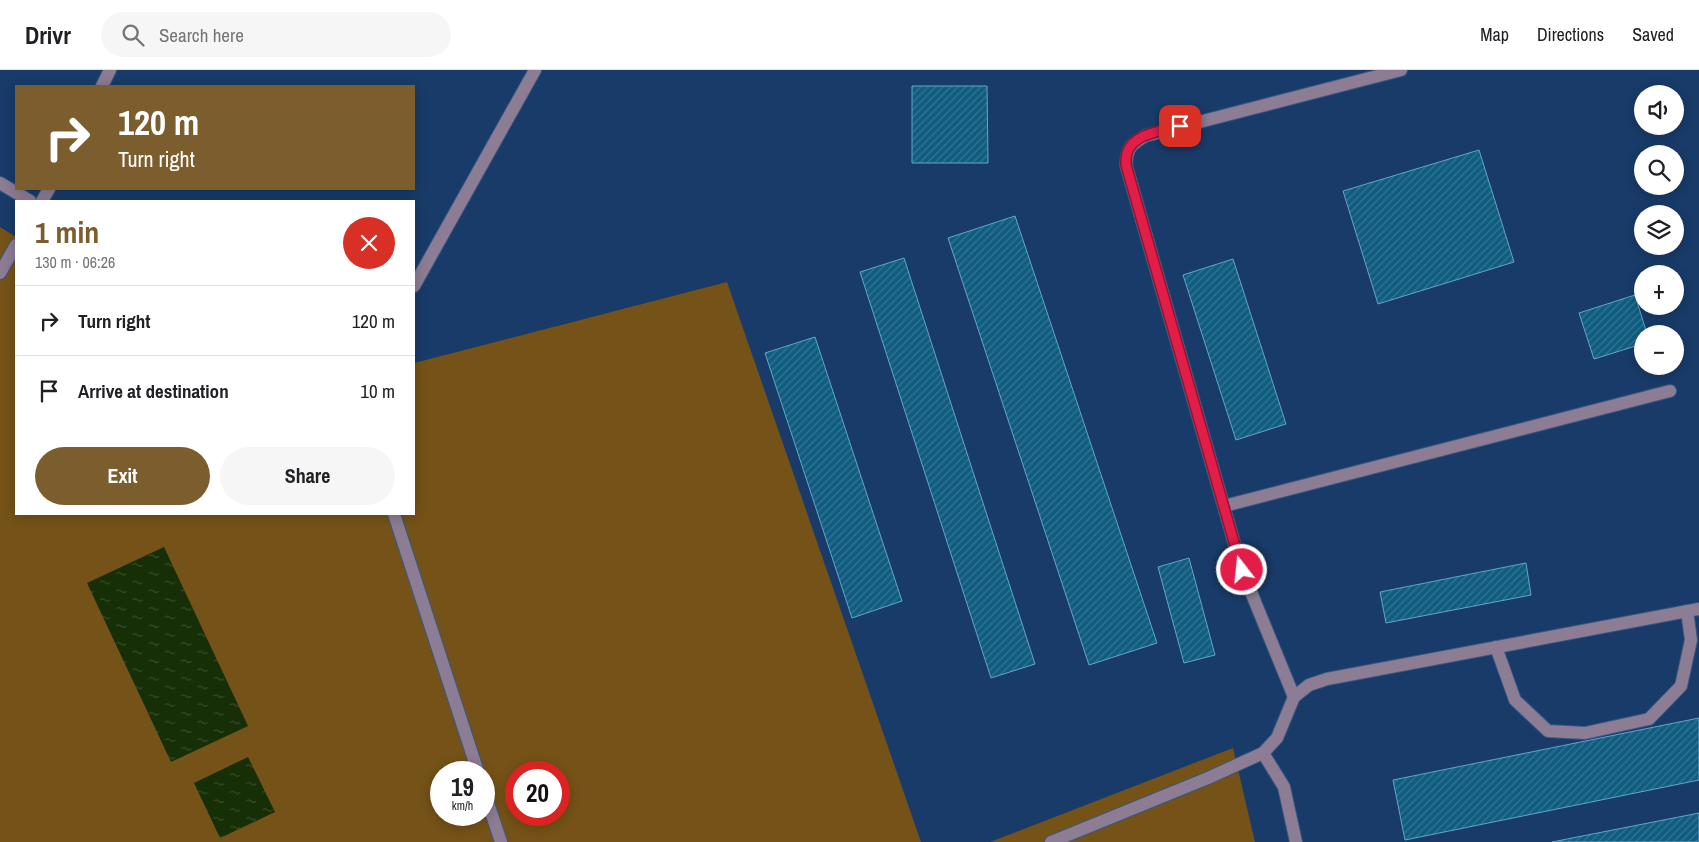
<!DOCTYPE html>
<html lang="en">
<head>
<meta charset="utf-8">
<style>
  :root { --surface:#fff; --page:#f6f6f6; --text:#202124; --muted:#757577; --line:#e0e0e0; --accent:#7c5e2e }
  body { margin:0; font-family:"Archivo Narrow",sans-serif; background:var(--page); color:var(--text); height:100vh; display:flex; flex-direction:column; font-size:19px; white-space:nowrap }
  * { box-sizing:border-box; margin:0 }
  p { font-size:16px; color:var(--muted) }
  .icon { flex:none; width:28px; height:28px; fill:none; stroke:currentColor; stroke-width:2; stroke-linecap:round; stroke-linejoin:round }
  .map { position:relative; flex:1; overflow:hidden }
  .sheet { position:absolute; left:15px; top:130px; width:400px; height:315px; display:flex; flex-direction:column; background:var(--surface); border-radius:0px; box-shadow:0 2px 12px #0003 }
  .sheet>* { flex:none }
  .banner { position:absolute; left:15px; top:15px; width:400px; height:105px; border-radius:0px; box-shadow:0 2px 12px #0003; background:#7c5e2e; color:#fff; overflow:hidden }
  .buttons { position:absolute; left:1634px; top:15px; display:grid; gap:10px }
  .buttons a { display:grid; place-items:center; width:50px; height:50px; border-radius:50%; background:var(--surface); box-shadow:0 2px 12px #0003; font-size:25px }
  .speed { position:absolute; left:430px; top:691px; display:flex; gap:10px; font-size:25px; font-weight:700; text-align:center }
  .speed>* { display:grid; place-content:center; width:65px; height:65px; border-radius:50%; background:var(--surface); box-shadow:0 2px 12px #0003; line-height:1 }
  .speed small { font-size:12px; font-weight:400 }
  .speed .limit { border:8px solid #d22; background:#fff; color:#111 }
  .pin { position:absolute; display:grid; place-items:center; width:42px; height:42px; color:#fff; margin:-21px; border-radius:10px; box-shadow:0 2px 8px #0006 }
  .me { position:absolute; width:55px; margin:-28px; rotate:344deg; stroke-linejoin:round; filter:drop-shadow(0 0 4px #0008) }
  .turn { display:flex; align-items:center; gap:18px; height:105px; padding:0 20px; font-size:22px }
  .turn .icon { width:65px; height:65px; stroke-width:2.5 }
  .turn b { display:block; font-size:35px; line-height:42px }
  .round { display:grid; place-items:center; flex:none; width:52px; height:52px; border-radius:26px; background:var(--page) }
  .head { display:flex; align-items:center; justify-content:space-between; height:85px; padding:0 20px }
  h1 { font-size:30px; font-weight:700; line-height:38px; color:var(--accent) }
  .primary-button { display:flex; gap:10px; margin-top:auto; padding:10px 20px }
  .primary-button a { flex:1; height:58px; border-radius:30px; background:var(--accent); color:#fff; font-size:20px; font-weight:700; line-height:58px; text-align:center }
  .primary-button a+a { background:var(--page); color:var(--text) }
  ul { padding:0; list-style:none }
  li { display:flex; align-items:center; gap:15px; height:70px; padding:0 20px; border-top:1px solid var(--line) }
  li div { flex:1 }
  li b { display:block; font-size:19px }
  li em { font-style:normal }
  header { display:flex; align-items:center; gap:30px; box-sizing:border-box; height:70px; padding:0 25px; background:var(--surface); border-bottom:1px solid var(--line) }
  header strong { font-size:24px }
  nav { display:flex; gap:28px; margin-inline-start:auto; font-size:18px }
  .search { width:350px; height:45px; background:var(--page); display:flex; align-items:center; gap:12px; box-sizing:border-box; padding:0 18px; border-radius:28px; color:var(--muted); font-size:19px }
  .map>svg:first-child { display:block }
  .green { fill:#755217; fill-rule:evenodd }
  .water { fill:url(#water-ripples) }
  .building { fill:url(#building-hatch); stroke:#63a5cc }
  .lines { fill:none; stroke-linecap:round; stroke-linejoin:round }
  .minor-casing { stroke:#395881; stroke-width:14 }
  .minor { stroke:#8c7c94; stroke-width:12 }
  .route-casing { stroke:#92132f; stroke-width:12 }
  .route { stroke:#e11d48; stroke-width:9 }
</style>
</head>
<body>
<header>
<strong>Drivr</strong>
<div class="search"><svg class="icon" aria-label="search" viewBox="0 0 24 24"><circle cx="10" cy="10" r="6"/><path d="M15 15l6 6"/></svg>Search here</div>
<nav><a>Map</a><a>Directions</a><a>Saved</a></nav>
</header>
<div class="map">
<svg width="1699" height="772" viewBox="0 0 1699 772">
  <defs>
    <pattern id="water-ripples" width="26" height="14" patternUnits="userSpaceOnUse" patternTransform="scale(1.25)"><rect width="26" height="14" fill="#162f06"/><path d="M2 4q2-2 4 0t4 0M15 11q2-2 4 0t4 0" fill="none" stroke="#384e2b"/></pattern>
    <pattern id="building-hatch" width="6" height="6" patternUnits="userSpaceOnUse" patternTransform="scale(1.25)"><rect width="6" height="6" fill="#105d81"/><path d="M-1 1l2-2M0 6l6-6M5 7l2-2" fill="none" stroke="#337594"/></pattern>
  </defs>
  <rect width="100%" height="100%" fill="#183b69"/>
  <!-- green -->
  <g class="green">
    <path d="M 0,157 L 16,167 L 16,444 L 414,444 L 414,293 L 727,212 L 921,772 L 0,772 ZM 441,702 L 484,702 L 484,745 L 441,745 ZM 516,702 L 559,702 L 559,745 L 516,745 Z"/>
    <path d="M 1233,678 L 1255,772 L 990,772 Z"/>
  </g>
  <!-- water -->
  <g class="water">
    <path d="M 164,477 L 248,656 L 171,692 L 87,513 Z"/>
    <path d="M 248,687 L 275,742 L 220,768 L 194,713 Z"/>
  </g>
  <!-- building -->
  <g class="building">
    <path d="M 912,16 L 987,16 L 988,93 L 912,93 Z"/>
    <path d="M 1479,80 L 1514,192 L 1378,234 L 1343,121 Z"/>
    <path d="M 1015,146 L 1157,573 L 1089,595 L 948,168 Z"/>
    <path d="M 904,188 L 1035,594 L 991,608 L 860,202 Z"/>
    <path d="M 1233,189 L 1286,354 L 1236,370 L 1183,205 Z"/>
    <path d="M 1635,225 L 1647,264 L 1642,264 L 1642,274 L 1594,289 L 1579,243 Z"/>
    <path d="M 815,267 L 902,531 L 852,548 L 765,283 Z"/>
    <path d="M 1189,488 L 1215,585 L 1184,593 L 1158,497 Z"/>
    <path d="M 1526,493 L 1531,525 L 1386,553 L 1380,522 Z"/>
    <path d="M 1699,648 L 1699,710 L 1405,770 L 1393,710 Z"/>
    <path d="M 1699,743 L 1699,772 L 1552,772 Z"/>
  </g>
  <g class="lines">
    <!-- minor casing -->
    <g class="minor-casing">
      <g id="minor">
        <path d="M 102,16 L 110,0"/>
        <path d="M 0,113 L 30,131"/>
        <path d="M 42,131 L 49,119"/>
        <path d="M 0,203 L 16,175"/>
        <path d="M 414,216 L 535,0"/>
        <path d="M 1224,436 L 1670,321"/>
        <path d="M 394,444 L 478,702"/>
        <path d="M 1496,577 L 1515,630 L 1548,661 L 1585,663 L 1649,649 L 1681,616 L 1691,570 L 1687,541"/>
        <path d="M 1294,627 L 1242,500 L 1126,95 C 1127,78 1130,75 1145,66 L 1401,0"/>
        <path d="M 1263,683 L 1284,717 L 1296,772"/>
        <path d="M 484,721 L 501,772"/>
        <path d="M 1051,772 L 1208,708 L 1263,683 L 1277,668 L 1294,627 L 1309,615 L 1327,609 L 1699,539"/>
      </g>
    </g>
    <!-- minor -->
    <use href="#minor" class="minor"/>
  </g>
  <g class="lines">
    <!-- route casing -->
    <g class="route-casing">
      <path id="route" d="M 1180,56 C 1163,61 1133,63 1127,83 C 1126,87 1126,92 1126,95 L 1242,500"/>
    </g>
    <!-- route -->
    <use href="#route" class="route"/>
  </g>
</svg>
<div class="buttons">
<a><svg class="icon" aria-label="sound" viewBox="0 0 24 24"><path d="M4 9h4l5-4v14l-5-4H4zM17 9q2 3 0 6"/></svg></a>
<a><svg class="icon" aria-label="search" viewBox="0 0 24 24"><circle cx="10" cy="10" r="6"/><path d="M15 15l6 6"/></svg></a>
<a><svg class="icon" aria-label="layers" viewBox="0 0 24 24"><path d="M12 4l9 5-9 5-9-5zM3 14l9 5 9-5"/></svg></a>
<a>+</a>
<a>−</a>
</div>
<div class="speed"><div>19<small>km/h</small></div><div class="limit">20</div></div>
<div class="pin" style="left:1180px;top:56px;background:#d93025"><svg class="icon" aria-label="arrive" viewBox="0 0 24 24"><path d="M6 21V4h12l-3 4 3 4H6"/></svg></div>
<svg class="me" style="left:1242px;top:500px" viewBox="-20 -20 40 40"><circle r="17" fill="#e11d48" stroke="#fff" stroke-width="3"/><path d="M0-11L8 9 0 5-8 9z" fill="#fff"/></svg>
<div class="banner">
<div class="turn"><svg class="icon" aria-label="right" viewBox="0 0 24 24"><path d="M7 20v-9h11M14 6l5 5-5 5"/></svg><div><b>120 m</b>Turn right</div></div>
</div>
<section class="sheet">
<div class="head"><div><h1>1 min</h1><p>130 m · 06:26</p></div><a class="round" style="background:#d93025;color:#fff"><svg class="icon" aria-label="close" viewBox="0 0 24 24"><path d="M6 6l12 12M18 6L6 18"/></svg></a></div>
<ul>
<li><svg class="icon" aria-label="right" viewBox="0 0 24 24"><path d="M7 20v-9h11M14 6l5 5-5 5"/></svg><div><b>Turn right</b></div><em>120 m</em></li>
<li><svg class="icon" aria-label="arrive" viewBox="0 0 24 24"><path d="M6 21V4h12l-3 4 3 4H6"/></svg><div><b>Arrive at destination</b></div><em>10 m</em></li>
</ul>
<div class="primary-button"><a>Exit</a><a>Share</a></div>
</section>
</div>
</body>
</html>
